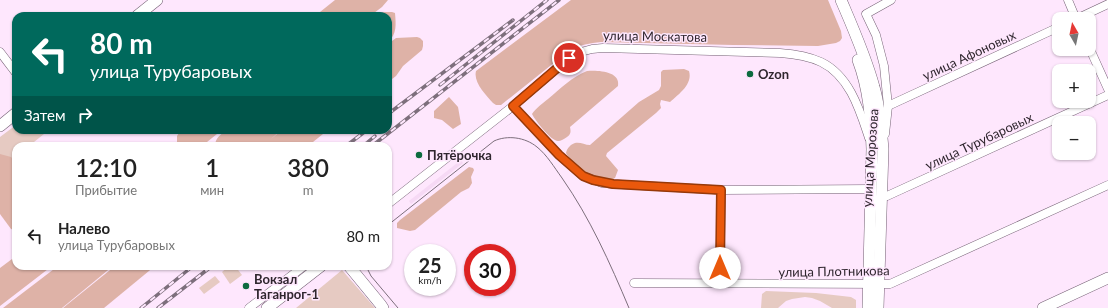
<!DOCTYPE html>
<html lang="ru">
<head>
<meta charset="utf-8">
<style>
  :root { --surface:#fff; --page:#f6f6f6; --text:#222; --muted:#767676 }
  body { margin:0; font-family:Lato,sans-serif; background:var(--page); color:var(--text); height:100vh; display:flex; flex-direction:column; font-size:15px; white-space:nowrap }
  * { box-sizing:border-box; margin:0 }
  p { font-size:13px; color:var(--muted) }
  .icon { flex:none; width:22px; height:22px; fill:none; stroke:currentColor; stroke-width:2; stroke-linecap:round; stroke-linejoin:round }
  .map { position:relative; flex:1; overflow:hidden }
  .panel { position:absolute; left:12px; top:142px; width:380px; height:128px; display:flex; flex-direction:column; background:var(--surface); border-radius:12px; box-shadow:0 1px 3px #0004 }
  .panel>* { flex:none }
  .top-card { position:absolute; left:12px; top:12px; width:380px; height:122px; border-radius:12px; box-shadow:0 1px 3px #0004; background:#00695c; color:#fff; overflow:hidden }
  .needle { width:26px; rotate:351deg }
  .tools { position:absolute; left:1052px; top:12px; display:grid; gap:8px }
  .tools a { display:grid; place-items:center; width:44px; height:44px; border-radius:8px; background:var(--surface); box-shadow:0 1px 3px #0004; font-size:20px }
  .speed { position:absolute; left:404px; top:244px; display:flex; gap:8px; font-size:20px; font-weight:700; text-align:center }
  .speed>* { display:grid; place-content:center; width:52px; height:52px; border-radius:50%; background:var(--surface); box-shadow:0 1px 3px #0004; line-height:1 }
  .speed small { font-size:10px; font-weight:400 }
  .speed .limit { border:6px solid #d22; background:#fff; color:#111 }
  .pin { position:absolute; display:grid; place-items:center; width:34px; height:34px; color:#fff; margin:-17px; border:2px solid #fff; border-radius:50%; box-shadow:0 1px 4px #0007 }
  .me { position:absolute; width:44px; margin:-22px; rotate:0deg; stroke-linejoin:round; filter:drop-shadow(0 0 3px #0008) }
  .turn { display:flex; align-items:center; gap:14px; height:84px; padding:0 12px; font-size:18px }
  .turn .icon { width:52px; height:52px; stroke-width:2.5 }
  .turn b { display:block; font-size:28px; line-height:34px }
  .then { display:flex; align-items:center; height:38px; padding:0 12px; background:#0003; gap:8px; font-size:15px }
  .eta { display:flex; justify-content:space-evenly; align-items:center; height:68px; text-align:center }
  .eta b { font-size:24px; font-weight:600; line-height:28px }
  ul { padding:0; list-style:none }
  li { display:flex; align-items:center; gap:12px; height:52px; padding:0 12px }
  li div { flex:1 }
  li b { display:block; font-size:15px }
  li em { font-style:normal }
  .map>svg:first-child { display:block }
  .built { fill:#f6d9f5 }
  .green { fill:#e6cac2 }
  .forest { fill:#deb2a7 }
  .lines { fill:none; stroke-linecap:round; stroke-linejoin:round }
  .street-casing { stroke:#746074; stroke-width:9 }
  .secondary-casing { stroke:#746074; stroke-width:12 }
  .street { stroke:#fff; stroke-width:8 }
  .secondary { stroke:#fff; stroke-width:11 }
  .tram { stroke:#7d6f7c; stroke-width:1 }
  .rail-casing { stroke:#7d6f7c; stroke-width:3.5 }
  .rail { stroke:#fee7fd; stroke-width:2; stroke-dasharray:6; stroke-linecap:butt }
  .route-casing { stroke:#983908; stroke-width:10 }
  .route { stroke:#ea580c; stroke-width:7 }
  .poi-dot { fill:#0c6b3f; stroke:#fee7fd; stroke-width:1.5 }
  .labels { text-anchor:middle; stroke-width:3; stroke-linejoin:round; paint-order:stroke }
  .street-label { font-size:13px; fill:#2f262e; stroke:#fee7fd }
  .poi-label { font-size:13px; font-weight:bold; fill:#2f262e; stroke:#fee7fd; text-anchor:start }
</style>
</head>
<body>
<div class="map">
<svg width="1108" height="308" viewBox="0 0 1108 308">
  <rect width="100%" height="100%" fill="#fee7fd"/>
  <!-- built -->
  <path class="built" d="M 461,160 L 463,163 L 411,204 L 409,201 Z"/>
  <!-- green -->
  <g class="green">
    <path d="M 16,125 L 16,130 L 49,130 L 29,146 L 16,146 L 16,156 L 11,159 L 0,159 L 0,137 Z"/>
    <path d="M 229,266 L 235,266 L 242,275 L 230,284 L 222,272 Z"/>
    <path d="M 342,270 L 375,308 L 296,308 Z"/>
    <path d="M 215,276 L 220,282 L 204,294 L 199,288 Z"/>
    <path d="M 766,291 L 816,293 L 851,297 L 856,300 L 856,308 L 832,308 L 820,301 L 812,298 L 805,297 L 792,299 L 786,301 L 778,308 L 761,308 L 762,294 Z"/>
  </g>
  <!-- forest -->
  <g class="forest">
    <path d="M 335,0 L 388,0 L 382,7 L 370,16 L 315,16 Z"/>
    <path d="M 571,0 L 828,0 L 841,31 L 842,38 L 840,41 L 836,43 L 818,46 L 734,45 L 601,42 C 590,43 580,45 570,50 L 501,105 L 496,105 L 493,103 C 486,95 473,82 476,71 Z"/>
    <path d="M 385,12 L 392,12 L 395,13 C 396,25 397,34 388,42 L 388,16 L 374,16 L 379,13 Z"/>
    <path d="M 417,37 L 420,38 L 423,41 L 423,46 L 422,50 L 403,66 L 396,76 L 388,82 L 388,44 L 396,38 Z"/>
    <path d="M 684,69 L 689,71 C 693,84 679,94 670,102 L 661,100 L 660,104 L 661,108 L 656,113 L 607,153 L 606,156 L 618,170 L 615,178 C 610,181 597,180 591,177 C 585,175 569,159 566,153 C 567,149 568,148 571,145 C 578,140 583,145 590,145 L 639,102 L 659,90 L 661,86 L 661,72 L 663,70 Z"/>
    <path d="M 587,71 C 597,70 621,71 618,86 L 570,127 C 571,132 571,134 567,137 C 564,139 561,141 558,141 C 551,141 535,120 532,114 C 536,108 543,103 548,99 C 560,89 572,77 587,71 Z"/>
    <path d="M 449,97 L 458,107 L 461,124 L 453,129 L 442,120 L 434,118 L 434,111 Z"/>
    <path d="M 181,130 L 222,130 L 202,146 L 177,146 L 177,136 Z"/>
    <path d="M 227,130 L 281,130 L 271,139 L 282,130 L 328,130 L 308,146 L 215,146 C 215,138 221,134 227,130 Z"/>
    <path d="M 0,154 L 11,157 L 16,162 L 16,229 L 14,230 L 11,229 L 0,214 Z"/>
    <path d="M 469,167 L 473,168 L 474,170 L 471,177 L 472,183 L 469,188 L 461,192 L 415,230 L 410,231 L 397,228 L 397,223 L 400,220 Z"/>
    <path d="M 16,256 L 16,266 L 52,266 L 0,306 L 0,268 Z"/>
    <path d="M 58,266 L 113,266 L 62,308 L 3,308 Z"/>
    <path d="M 115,266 L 155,266 L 104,308 L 63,308 Z"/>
  </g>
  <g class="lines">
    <!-- street casing -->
    <g class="street-casing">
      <g id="street">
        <path d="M 1068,0 L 1076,19"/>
        <path d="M 1076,19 L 1108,4"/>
        <path d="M 1089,47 L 1108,89"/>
        <path d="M 0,52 L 16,73"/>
        <path d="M 513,106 L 559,155 L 583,176 L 602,183 L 613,184 L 721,190 L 871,189"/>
        <path d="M 888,106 L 1059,27"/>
        <path d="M 885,134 L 888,106 L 884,66 L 876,35 L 866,14 L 891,0"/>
        <path d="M 881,197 L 887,196 L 1108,95"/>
        <path d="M 388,204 L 513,106 L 569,58 L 581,52 L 592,49 L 603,48 L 780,53 C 794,54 808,56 821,62 C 850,76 860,111 869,138"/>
        <path d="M 634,283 L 890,284 L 1108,185"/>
        <path d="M 720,283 L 721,190"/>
        <path d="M 249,308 L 304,266"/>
      </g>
    </g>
    <!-- secondary casing -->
    <g class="secondary-casing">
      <g id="secondary">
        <path d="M 841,0 C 853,28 866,57 874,87 C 880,107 881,128 883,149 L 878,308"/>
        <path d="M 137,16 L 157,0"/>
        <path d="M 858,60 C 869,89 871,118 872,149 L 868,308"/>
        <path d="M 0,126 L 16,113"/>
        <path d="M 349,266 L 381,305 L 383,308"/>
        <path d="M 267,308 L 321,266"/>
        <path d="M 1043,308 L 1108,278"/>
      </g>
    </g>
    <!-- street -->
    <use href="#street" class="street"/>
    <!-- secondary -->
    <use href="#secondary" class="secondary"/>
    <!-- tram -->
    <g class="tram">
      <path d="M 388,225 L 494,141 C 507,135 525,137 537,147 C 547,155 554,167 562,178 C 590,218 610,263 629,308"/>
      <path d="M 366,266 L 371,276 L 398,308"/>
    </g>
    <!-- rail casing -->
    <g class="rail-casing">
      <g id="rail">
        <path d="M 440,85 L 547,0"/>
        <path d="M 388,114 L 513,20"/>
        <path d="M 346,146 L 367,130"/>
        <path d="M 363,146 L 375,136"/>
        <path d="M 372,146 L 559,0"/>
        <path d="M 141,308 L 193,266"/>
        <path d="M 158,308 L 212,266"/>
      </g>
    </g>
    <!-- rail -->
    <use href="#rail" class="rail"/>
  </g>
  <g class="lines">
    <!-- route casing -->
    <g class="route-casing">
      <path id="route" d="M 569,58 L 513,106 L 559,155 L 583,176 L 593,180 L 613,184 L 721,190 L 720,268"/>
    </g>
    <!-- route -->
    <use href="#route" class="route"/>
  </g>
  <!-- markers -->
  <g class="poi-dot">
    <circle cx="750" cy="74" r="4"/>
    <circle cx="419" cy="155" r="4"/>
    <circle cx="246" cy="286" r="4"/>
  </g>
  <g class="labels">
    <!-- street labels -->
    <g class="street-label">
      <text transform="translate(655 36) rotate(1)" y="5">улица Москатова</text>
      <text transform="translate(969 55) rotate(-25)" y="5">улица Афоновых</text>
      <text transform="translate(979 141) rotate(-25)" y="5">улица Турубаровых</text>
      <text transform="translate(870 158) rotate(-86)" y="5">улица Морозова</text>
      <text transform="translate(834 271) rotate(-1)" y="5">улица Плотникова</text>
    </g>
    <!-- poi labels -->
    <g class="poi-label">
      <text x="758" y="79">Ozon</text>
      <text x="427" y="160">Пятёрочка</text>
      <text x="254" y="284">Вокзал<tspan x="254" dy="15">Таганрог-1</tspan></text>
    </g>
  </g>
</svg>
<div class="tools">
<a><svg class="needle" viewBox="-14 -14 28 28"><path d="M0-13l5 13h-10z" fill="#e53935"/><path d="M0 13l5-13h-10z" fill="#767676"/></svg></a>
<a>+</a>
<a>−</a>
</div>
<div class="speed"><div>25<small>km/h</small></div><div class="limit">30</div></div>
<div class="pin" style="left:569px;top:58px;background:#d93025"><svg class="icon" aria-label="arrive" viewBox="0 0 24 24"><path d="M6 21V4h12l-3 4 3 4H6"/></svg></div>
<svg class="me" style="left:720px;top:268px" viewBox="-20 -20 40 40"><circle r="19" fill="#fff"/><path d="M0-13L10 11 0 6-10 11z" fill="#ea580c"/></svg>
<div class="top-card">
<div class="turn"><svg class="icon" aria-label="left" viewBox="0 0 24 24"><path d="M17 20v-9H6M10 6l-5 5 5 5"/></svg><div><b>80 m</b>улица Турубаровых</div></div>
<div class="then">Затем<svg class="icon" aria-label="right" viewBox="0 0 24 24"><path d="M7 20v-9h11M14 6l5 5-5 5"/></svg></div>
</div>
<section class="panel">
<div class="eta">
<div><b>12:10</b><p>Прибытие</p></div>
<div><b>1</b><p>мин</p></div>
<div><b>380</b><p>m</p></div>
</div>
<ul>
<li><svg class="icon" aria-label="left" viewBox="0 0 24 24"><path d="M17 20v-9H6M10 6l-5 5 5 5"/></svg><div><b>Налево</b><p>улица Турубаровых</p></div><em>80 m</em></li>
</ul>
</section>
</div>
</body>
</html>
